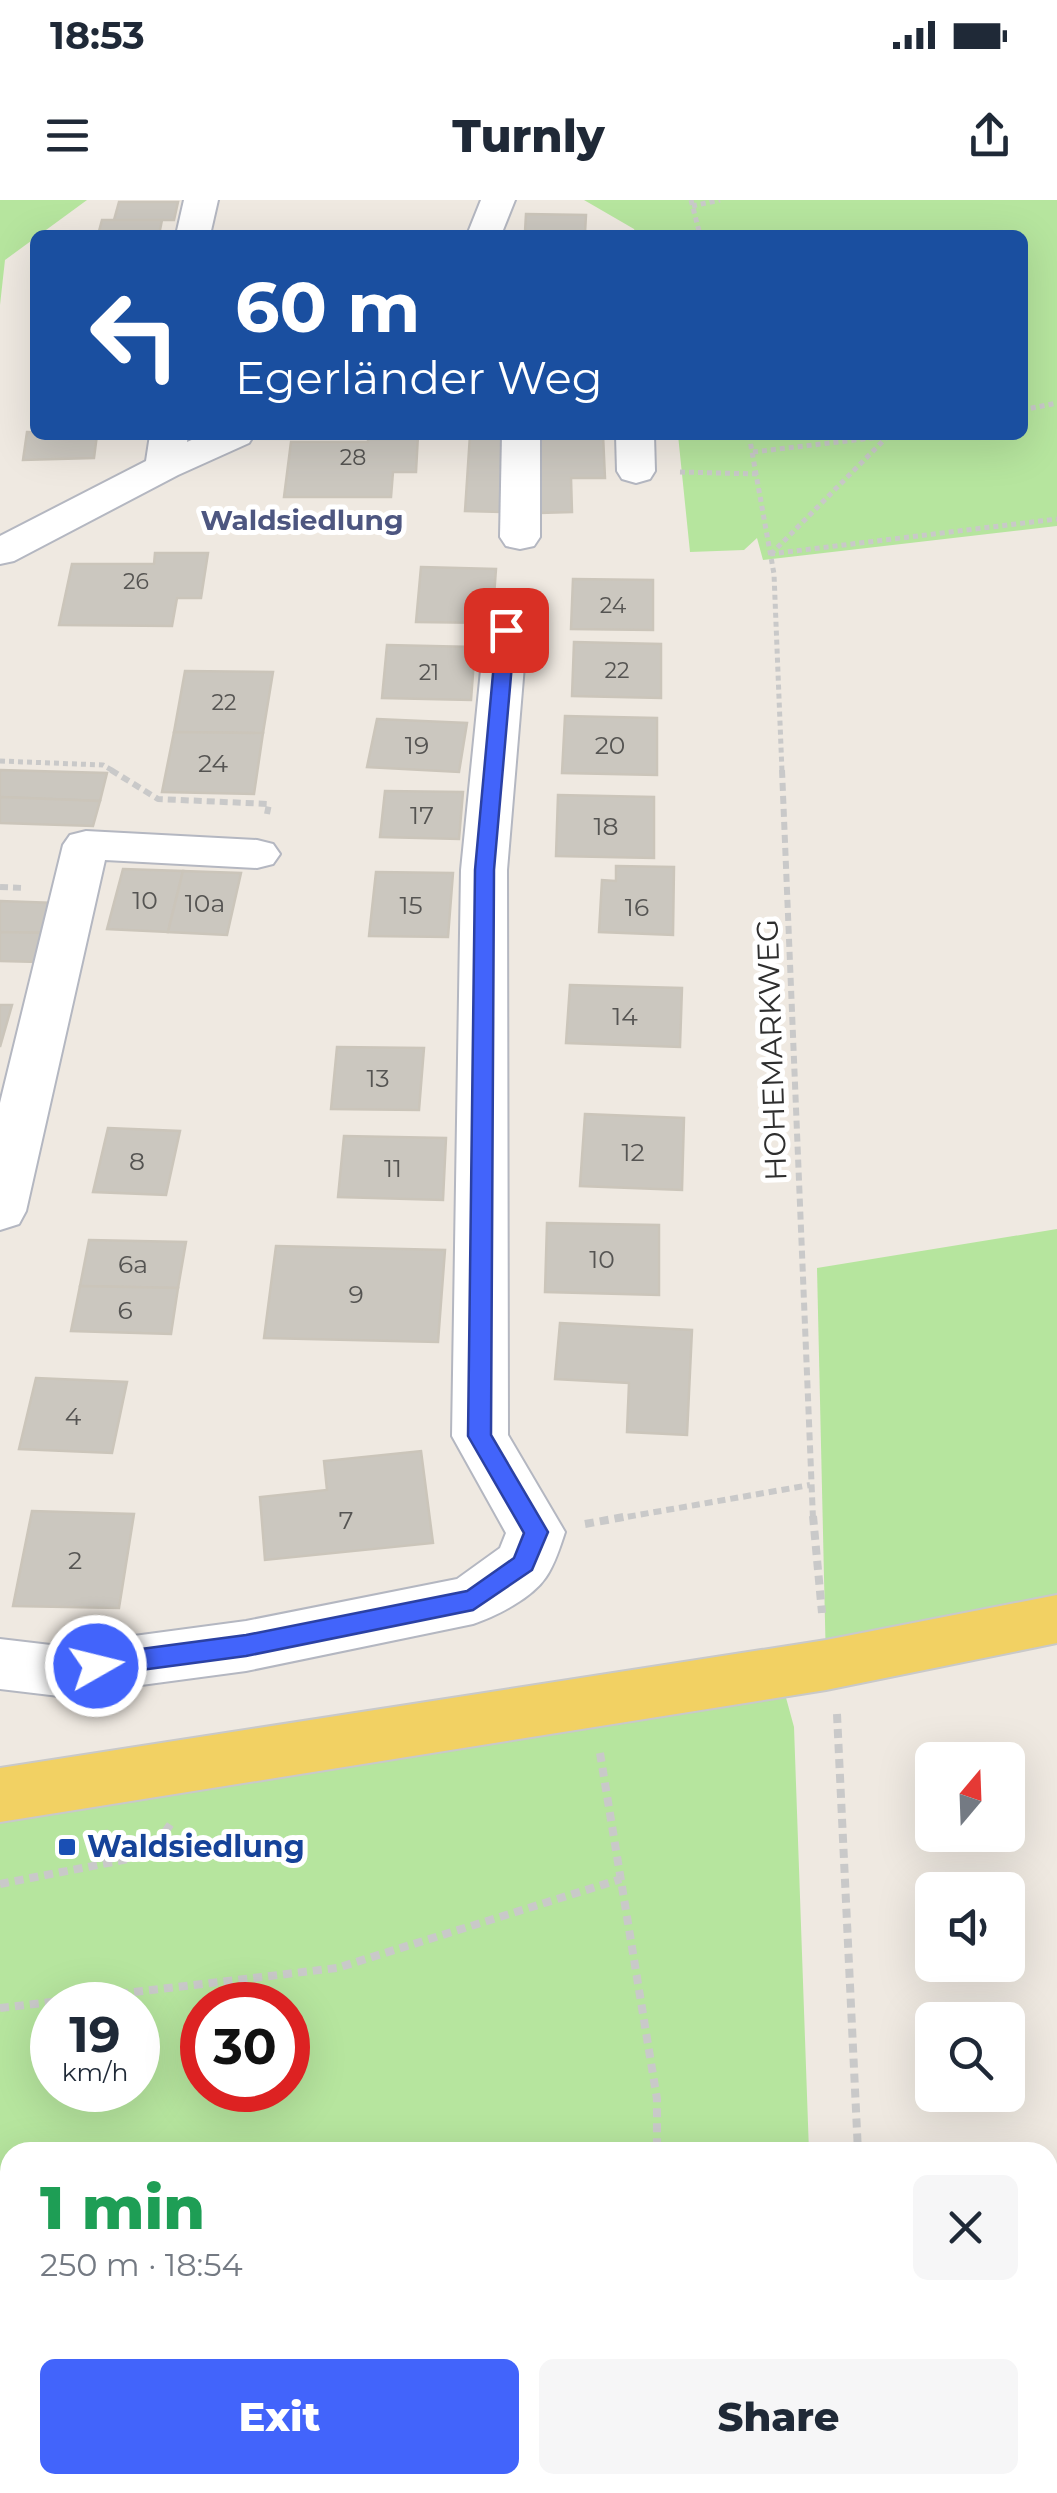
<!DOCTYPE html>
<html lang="en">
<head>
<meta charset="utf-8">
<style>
  :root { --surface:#fff; --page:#f6f6f7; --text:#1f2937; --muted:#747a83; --accent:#4264fb }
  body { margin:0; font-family:Montserrat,sans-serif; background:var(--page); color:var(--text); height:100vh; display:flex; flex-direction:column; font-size:38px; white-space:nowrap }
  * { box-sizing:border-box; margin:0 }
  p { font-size:32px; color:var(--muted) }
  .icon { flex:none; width:55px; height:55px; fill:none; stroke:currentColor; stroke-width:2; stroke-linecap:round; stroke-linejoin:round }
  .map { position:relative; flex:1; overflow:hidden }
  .side { position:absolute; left:0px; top:1942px; width:1058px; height:352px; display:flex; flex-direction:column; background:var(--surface); border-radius:30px 30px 0 0; box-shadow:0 10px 40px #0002 }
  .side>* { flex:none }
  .hud { position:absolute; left:30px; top:30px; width:998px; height:210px; border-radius:15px; box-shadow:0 10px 40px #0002; background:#1a4fa0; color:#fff; overflow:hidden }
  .needle { width:65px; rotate:19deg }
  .buttons { position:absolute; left:915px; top:1542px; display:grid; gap:20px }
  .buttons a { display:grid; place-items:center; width:110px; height:110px; border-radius:15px; background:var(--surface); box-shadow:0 10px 40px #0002; font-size:50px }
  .speed { position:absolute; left:30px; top:1782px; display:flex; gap:20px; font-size:50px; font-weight:700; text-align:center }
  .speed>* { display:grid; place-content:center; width:130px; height:130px; border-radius:50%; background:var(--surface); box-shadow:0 10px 40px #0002; line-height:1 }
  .speed small { font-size:25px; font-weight:400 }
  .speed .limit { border:15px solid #d22; background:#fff; color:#111 }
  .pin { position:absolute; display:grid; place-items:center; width:85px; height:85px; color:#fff; margin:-42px; border-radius:20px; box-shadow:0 5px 15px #0006 }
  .me { position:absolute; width:110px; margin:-55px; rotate:82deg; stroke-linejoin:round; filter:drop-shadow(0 0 8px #0008) }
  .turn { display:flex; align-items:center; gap:35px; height:210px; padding:0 40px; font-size:45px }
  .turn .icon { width:130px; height:130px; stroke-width:2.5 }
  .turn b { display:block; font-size:70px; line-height:85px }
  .round { display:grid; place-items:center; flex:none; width:105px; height:105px; border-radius:15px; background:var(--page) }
  .headline { display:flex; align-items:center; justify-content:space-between; height:170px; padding:0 40px }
  h1 { font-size:60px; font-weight:800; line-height:75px; color:#1e9e55 }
  .button { display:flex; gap:20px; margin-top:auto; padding:20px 40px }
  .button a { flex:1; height:115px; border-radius:15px; background:var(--accent); color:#fff; font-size:40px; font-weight:800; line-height:115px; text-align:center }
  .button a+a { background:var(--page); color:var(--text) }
  .status { display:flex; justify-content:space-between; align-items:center; height:70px; padding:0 50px; background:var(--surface); direction:ltr }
  .status svg { height:28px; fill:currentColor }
  header { display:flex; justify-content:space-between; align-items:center; height:130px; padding:0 40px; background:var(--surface); font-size:45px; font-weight:800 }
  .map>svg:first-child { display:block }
  .green { fill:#b6e59e; fill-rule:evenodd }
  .building { fill:#cbc7bf; stroke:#cbc5ba; stroke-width:2.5 }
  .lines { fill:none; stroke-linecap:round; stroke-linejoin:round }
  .minor-casing { stroke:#b4b7c1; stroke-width:4 }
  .major-casing { stroke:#c9c9c9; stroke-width:4 }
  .path-far2 { stroke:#c9c9c9; stroke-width:5; stroke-dasharray:5 4; stroke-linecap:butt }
  .path-far1 { stroke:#c9c9c9; stroke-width:6; stroke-dasharray:8 5; stroke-linecap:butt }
  .path { stroke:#c9c9c9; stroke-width:8; stroke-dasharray:9 6; stroke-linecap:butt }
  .minor { fill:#fff; fill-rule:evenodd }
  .major { fill:#f2d163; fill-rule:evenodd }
  .route { fill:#4264fb; stroke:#2b41a3; stroke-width:2.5 }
  .transit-dot { fill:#1a4fb4; stroke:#fff; stroke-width:4 }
  .labels { text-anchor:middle; stroke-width:10; stroke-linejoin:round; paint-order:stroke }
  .far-number-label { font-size:22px; fill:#555452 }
  .number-label { font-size:25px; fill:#555452 }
  .far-neighbourhood-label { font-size:28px; font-weight:bold; fill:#4d5680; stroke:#fff }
  .street-label { font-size:30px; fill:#2e2e2e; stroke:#fff }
  .transit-label { font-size:30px; font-weight:bold; fill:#164399; stroke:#fff; text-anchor:start }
</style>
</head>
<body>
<div class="status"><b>18:53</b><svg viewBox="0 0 49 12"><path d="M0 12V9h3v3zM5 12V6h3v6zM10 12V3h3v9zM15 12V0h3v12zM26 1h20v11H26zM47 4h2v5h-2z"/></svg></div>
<header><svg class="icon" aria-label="menu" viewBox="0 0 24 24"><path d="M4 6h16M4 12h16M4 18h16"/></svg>Turnly<svg class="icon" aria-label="share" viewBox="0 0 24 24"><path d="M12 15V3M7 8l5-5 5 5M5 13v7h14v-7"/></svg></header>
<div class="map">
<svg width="1057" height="2293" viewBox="0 0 1057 2293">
  <rect width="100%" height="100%" fill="#efe9e1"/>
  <!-- green -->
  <g class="green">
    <path d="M 0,0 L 87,0 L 5,60 L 0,105 Z"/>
    <path d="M 584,0 L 1057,0 L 1057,326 L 763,360 L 757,338 L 744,350 L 690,352 L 678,235 L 1022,235 L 1022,35 L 636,35 L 634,29 Z"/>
    <path d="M 1057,1029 L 1057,1420 L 826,1465 L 817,1068 Z"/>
    <path d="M 785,1494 L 794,1527 L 809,1952 L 10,1952 L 10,2285 L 821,2285 L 822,2293 L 0,2293 L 0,1623 ZM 52,1805 L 138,1805 L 138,1890 L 52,1890 ZM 202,1805 L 288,1805 L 288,1890 L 202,1890 Z"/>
  </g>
  <!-- building -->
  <g class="building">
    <path d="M 119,2 L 178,2 L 174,20 L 114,20 Z"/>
    <path d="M 526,14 L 586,15 L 585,33 L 525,32 Z"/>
    <path d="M 102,20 L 162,20 L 159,35 L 98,35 Z"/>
    <path d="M 27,232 L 97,235 L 94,258 L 23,260 Z"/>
    <path d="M 368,235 L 418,235 L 416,272 L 393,272 L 391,297 L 284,297 L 291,242 L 368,242 Z"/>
    <path d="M 470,235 L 505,235 L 501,312 L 465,311 Z"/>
    <path d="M 539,235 L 603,235 L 605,278 L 571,278 L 572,312 L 540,313 Z"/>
    <path d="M 155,353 L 208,353 L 201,398 L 177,398 L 172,426 L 59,425 L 72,364 L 154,364 Z"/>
    <path d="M 421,367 L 496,369 L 492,423 L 416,422 Z"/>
    <path d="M 573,379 L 653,380 L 653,430 L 571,429 Z"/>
    <path d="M 574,442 L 661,444 L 661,498 L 572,496 Z"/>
    <path d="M 387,445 L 475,447 L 471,500 L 382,498 Z"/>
    <path d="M 185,471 L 273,472 L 263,533 L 174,532 Z"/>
    <path d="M 565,516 L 657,518 L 657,575 L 562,573 Z"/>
    <path d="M 377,519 L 467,523 L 459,572 L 367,567 Z"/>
    <path d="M 174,532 L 263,533 L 254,594 L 162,592 Z"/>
    <path d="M 0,570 L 107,573 L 100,601 L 0,597 Z"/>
    <path d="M 385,591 L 463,592 L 459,639 L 380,637 Z"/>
    <path d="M 558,595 L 654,597 L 654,658 L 556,656 Z"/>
    <path d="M 0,597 L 100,601 L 93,626 L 0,623 Z"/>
    <path d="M 616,666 L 674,667 L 673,735 L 599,732 L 602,680 L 616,681 Z"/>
    <path d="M 123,669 L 183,671 L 168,732 L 107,729 Z"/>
    <path d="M 183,671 L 241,673 L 227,735 L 168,732 Z"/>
    <path d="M 376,672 L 453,673 L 448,737 L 369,736 Z"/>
    <path d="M 0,701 L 56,703 L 48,733 L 0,732 Z"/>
    <path d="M 0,732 L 48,733 L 39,762 L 0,761 Z"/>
    <path d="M 570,785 L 682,788 L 680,847 L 566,843 Z"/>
    <path d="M 0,805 L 12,805 L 0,847 Z"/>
    <path d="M 337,847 L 424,848 L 419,910 L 331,909 Z"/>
    <path d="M 585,914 L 684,918 L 682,990 L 580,986 Z"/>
    <path d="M 108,928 L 180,931 L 166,995 L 93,992 Z"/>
    <path d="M 344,936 L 446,938 L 443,1000 L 338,997 Z"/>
    <path d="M 547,1023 L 659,1025 L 659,1095 L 545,1092 Z"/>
    <path d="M 89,1040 L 186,1042 L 178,1088 L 80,1086 Z"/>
    <path d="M 276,1046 L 445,1050 L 438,1142 L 264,1138 Z"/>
    <path d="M 80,1086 L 178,1088 L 171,1134 L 71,1131 Z"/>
    <path d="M 560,1123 L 692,1130 L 687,1235 L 627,1232 L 629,1183 L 555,1179 Z"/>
    <path d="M 36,1178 L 127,1182 L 112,1253 L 19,1249 Z"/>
    <path d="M 421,1251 L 433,1343 L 265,1360 L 260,1297 L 327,1290 L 324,1261 Z"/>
    <path d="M 32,1311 L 134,1314 L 119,1408 L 13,1406 Z"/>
  </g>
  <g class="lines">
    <!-- minor casing -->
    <g class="minor-casing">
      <g id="minor">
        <path d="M 184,0 L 218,0 L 210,35 L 176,35 Z"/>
        <path d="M 481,0 L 515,0 L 501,35 L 467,35 Z"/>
        <path d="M 150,235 L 188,235 L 187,242 L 203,235 L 254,235 L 249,243 L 178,275 L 14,361 L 0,364 L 0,336 L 146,261 Z"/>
        <path d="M 502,235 L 540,235 L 540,337 L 534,346 L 520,349 L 506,346 L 500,337 Z"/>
        <path d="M 616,235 L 654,235 L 655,271 L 650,279 L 636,283 L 622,279 L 617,271 Z"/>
        <path d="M 506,417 L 521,421 L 527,430 L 507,670 L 508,1235 L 565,1332 C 560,1347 555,1364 546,1377 C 532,1398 497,1416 473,1424 L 246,1471 L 59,1496 L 0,1489 L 0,1439 L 59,1446 L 246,1421 L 457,1379 L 500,1348 L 506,1333 L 452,1236 L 461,670 L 485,430 L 491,421 Z"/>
        <path d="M 86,631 L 257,640 L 273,644 L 280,654 L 273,664 L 257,668 L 105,660 L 26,1011 L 19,1024 L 0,1030 L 0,903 L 63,645 L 70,635 Z"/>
      </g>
    </g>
    <!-- major casing -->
    <g class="major-casing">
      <path id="major" d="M 1057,1395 L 1057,1443 L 826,1490 L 0,1622 L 0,1568 L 826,1440 Z"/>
    </g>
    <!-- path-far2 -->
    <g class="path-far2">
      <path d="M 691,0 L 700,35"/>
      <path d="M 692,6 L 720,0"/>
      <path d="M 1022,210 L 1057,203"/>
      <path d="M 749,235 L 774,374 L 782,572"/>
      <path d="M 753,252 L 898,235"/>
      <path d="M 680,272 L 758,274"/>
      <path d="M 770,354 L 1057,319"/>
      <path d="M 771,354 L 887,237"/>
      <path d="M 0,561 L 103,565 L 115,572"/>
    </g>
    <!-- path-far1 -->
    <g class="path-far1">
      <path d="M 111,570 L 158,599 L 269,604 L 267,614"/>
      <path d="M 782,570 L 813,1319"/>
      <path d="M 0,687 L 24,688"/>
      <path d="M 615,1319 L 810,1285"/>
    </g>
    <!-- path -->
    <g class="path">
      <path d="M 813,1316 L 822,1413"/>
      <path d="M 585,1324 L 629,1316"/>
      <path d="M 837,1514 L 858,1952"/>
      <path d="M 600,1553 L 657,1899 L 657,1952"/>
      <path d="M 104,1630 L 109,1663"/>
      <path d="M 0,1684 L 149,1655 L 172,1622"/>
      <path d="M 0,1808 L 337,1768 L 621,1679"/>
      <path d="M 679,2285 L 683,2293"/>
      <path d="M 874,2285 L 874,2293"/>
      <path d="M 215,2293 L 229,2285"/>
    </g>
    <!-- minor -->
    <use href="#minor" class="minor"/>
    <!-- major -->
    <use href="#major" class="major"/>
  </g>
  <!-- route -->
  <path class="route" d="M 506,425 L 515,430 L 494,670 L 491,1235 L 548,1332 L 532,1370 L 473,1410 L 246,1456 L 96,1476 L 88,1473 L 84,1466 L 88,1458 L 96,1455 L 246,1435 L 467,1391 L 514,1358 L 524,1333 L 468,1236 L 475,670 L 497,430 Z"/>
  <!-- markers -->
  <rect class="transit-dot" x="57" y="1637" width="20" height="20" rx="5"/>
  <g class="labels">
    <!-- far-number labels -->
    <g class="far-number-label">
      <text x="353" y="265">28</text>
      <text x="136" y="389">26</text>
      <text x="613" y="413">24</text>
      <text x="617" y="478">22</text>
      <text x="429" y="480">21</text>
      <text x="224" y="510">22</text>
    </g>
    <!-- number labels -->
    <g class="number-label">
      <text x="417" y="554">19</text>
      <text x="610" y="554">20</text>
      <text x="213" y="572">24</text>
      <text x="422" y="624">17</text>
      <text x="606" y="635">18</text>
      <text x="145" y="709">10</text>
      <text x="205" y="712">10a</text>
      <text x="411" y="714">15</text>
      <text x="637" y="716">16</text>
      <text x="625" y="825">14</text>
      <text x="378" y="887">13</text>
      <text x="633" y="961">12</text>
      <text x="137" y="970">8</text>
      <text x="393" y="977">11</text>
      <text x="602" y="1068">10</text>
      <text x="133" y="1073">6a</text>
      <text x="356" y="1103">9</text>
      <text x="125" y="1119">6</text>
      <text x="73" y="1225">4</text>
      <text x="346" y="1329">7</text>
      <text x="75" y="1369">2</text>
    </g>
    <!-- far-neighbourhood labels -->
    <g class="far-neighbourhood-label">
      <text x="302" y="330">Waldsiedlung</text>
    </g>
    <!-- street labels -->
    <g class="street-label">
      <text transform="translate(772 850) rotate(-92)" y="10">HOHEMARKWEG</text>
    </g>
    <!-- transit labels -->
    <g class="transit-label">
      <text x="87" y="1657">Waldsiedlung</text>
    </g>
  </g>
</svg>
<div class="buttons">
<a><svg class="needle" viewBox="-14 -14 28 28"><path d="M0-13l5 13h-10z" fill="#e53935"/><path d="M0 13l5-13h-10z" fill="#747a83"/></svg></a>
<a><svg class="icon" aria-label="sound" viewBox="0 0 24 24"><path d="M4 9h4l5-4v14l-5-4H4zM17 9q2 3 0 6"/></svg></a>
<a><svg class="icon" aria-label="search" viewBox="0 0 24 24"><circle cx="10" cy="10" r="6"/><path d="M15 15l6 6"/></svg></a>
</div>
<div class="speed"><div>19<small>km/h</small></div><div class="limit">30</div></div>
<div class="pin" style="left:506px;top:430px;background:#d93025"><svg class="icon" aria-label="arrive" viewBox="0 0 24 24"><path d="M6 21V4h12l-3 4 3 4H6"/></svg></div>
<svg class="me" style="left:96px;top:1466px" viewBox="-20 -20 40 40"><circle r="17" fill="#4264fb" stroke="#fff" stroke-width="3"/><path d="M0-11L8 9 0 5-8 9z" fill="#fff"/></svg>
<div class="hud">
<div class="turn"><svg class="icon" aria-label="left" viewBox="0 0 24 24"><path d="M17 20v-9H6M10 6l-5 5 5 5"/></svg><div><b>60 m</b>Egerländer Weg</div></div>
</div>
<section class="side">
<div class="headline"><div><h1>1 min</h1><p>250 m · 18:54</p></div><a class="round"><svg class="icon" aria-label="close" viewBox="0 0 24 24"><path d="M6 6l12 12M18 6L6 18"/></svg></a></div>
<div class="button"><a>Exit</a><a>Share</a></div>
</section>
</div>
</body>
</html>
